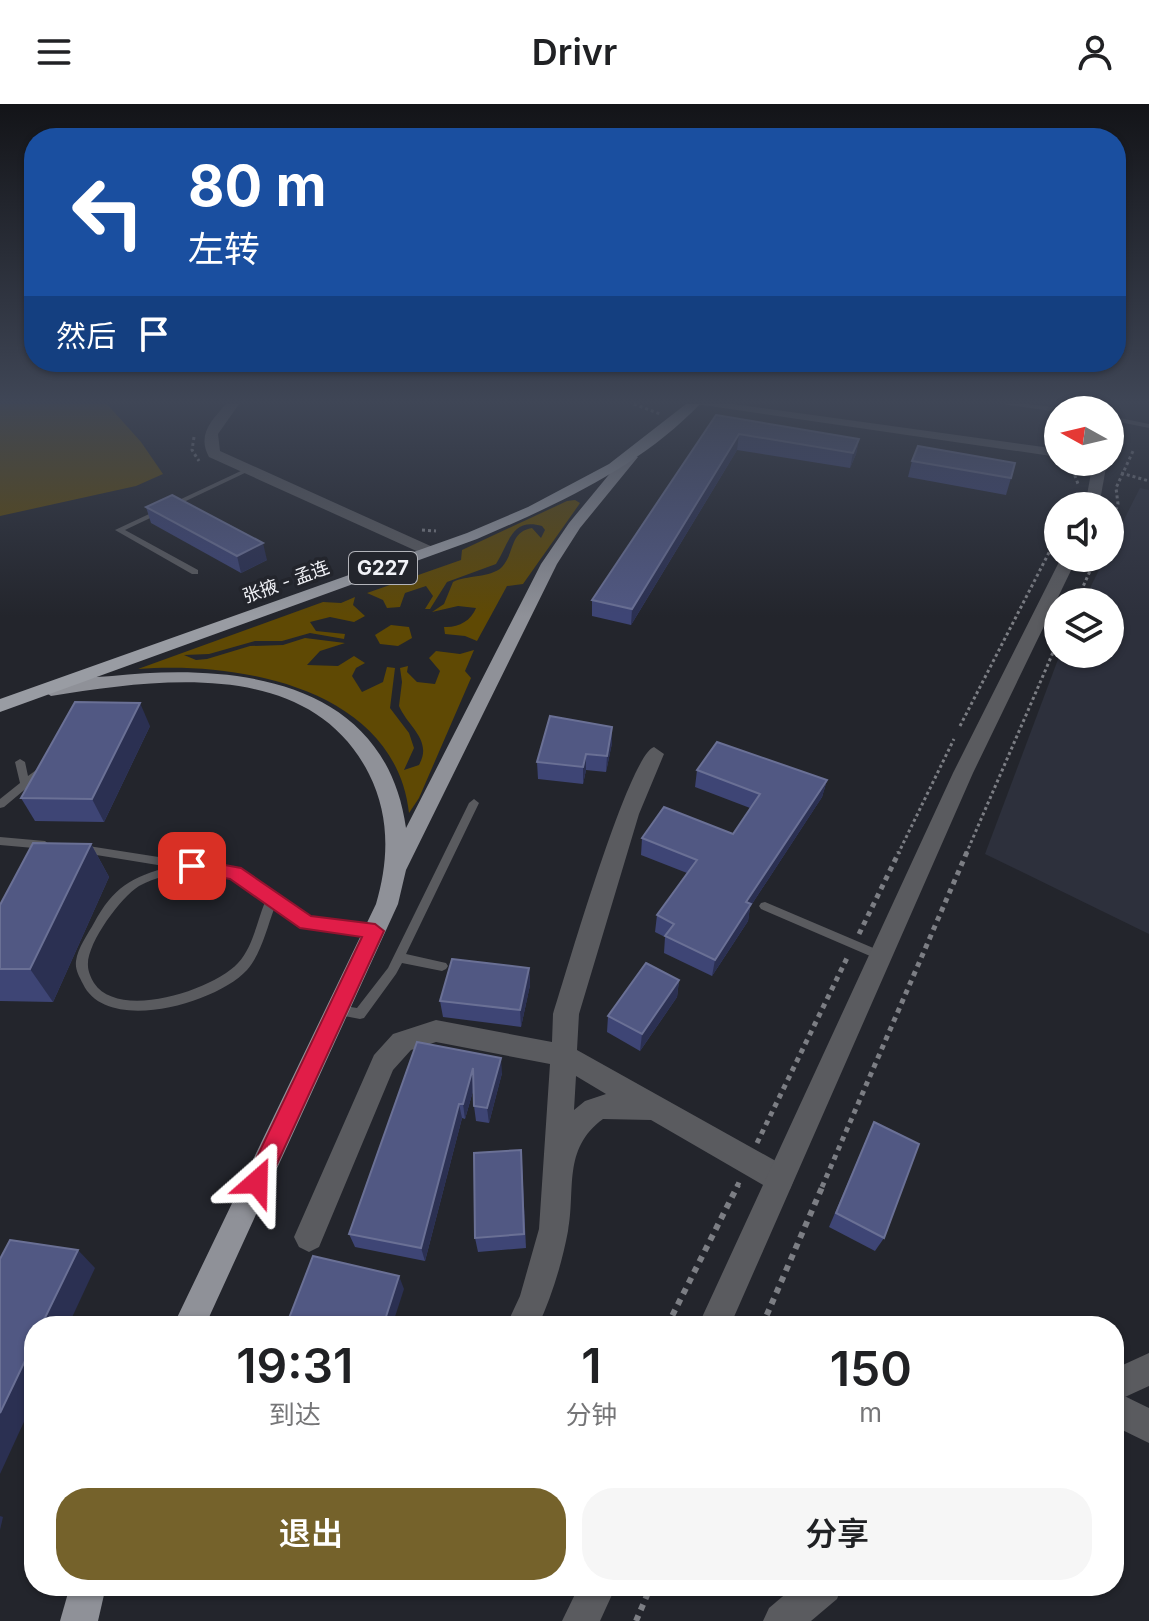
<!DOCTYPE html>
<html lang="zh">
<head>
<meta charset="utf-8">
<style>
  :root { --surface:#fff; --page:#f6f6f6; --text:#202124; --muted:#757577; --accent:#75622b }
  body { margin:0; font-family:Inter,"Noto Sans SC",sans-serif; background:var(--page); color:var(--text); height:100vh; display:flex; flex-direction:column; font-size:30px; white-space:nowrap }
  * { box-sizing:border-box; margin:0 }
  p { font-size:26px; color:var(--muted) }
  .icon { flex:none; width:44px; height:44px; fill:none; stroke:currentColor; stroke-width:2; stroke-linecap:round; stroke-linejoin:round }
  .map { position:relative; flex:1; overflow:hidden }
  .sheet { position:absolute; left:24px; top:1212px; width:1100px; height:280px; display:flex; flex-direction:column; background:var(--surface); border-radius:32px; box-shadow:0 2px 6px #0004 }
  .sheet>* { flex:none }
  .guide { position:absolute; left:24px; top:24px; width:1102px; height:244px; border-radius:32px; box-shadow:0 2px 6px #0004; background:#1a4fa0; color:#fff; overflow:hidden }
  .needle { width:52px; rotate:278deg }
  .controls { position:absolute; left:1044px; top:292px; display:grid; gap:16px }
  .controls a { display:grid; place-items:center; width:80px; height:80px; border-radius:50%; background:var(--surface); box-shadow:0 2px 6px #0004; font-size:40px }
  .pin { position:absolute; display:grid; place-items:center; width:68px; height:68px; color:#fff; margin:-34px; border-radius:16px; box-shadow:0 4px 12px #0006 }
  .me { position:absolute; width:88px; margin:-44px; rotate:25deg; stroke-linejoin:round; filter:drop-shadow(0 0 6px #0008) }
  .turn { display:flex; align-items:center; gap:28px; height:168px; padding:0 32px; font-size:36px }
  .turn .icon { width:104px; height:104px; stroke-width:2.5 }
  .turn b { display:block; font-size:56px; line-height:68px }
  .then { display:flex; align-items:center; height:76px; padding:0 32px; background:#0003; gap:16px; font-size:30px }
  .eta { display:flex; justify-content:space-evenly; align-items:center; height:136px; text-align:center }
  .eta b { font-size:48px; font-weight:600; line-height:56px }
  .cta { display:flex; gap:16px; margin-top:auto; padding:16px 32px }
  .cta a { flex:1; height:92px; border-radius:32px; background:var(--accent); color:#fff; font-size:32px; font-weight:600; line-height:92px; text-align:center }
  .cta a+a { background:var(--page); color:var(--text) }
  header { display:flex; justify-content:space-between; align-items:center; height:104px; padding:0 32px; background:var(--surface); font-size:36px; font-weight:600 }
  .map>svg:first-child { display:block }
  .built { fill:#2d303c }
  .green { fill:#5f4904 }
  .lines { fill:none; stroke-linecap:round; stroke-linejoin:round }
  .path-far2 { stroke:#7c7e84; stroke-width:3; stroke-dasharray:3 3; stroke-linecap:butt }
  .path-far1 { stroke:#7c7e84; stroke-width:5; stroke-dasharray:5 5; stroke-linecap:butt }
  .path { stroke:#7c7e84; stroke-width:6; stroke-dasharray:6 6; stroke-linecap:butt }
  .service { fill:#5a5b5f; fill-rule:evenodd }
  .minor { fill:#5a5b5f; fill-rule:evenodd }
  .tertiary { fill:#5a5b5f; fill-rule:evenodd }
  .primary { fill:#8f9198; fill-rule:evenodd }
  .trunk { fill:#999ca3; fill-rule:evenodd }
  .wall { fill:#3e4575 }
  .shaded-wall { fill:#2b3052 }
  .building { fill:#515883; stroke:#6a7095; stroke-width:2 }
  .route { fill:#e11d48; stroke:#92132f; stroke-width:2 }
  .labels { text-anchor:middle; stroke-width:7; stroke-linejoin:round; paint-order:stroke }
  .far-street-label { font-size:18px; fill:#f1f2f7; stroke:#23252c }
  .shield { fill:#23252c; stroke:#b3b4ba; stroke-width:2 }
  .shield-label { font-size:20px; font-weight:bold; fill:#f1f2f7 }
</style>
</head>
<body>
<header><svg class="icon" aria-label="menu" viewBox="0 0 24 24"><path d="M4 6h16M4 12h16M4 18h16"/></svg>Drivr<svg class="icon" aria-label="person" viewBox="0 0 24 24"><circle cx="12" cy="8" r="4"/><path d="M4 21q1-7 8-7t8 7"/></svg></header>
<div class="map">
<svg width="1149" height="1517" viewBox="0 0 1149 1517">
  <rect width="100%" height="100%" fill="#23252c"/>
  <!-- built -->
  <path class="built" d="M 1140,384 L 1149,386 L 1149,830 L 985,750 L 1060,550 L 1110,550 L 1110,498 L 1083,498 L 1105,454 L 1110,454 L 1110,443 Z"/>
  <!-- green -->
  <g class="green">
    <path d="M 0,300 L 107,300 L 141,338 L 163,370 L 136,382 L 0,412 Z"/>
    <path d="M 575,396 L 580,399 L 578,402 L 523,480 L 507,482 L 477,537 L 465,532 L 445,530 L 444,523 C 458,524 471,517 476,504 L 458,502 L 432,508 L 444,500 L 453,478 C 466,471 491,474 502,463 C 515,449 509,428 532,424 L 541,434 L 545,426 L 542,422 C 511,413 509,440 496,460 L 447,478 L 430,505 L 425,505 L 433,492 L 426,482 L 405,489 L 400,503 L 387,504 L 383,496 L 367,489 L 461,456 L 462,446 L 567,397 Z"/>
    <path d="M 355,493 L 353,501 L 365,512 L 354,518 L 330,513 L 310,518 L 316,527 L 345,530 L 344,535 L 310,529 L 282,537 L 255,537 L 209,550 L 184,551 L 196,556 L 207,555 L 250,542 L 283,541 L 305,534 L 345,539 L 320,547 L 307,561 L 338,562 L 354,552 L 365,559 L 356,564 L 352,572 L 362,588 L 383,578 L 387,563 L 395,564 L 390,604 L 409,629 L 414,644 L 404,666 L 419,661 C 433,636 408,623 399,602 L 402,578 L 400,564 L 408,562 L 407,568 L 417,578 L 435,580 L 440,567 L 429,554 L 436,547 L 460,550 L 474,546 L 465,567 L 471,574 L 419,694 L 409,709 C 395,584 239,557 138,565 L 323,498 L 341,499 Z"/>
    <path d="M 391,521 L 409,523 L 412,534 L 398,542 L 380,540 L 375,531 Z"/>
  </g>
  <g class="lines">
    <!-- path-far2 -->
    <g class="path-far2">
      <path d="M 634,300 L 660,310"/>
      <path d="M 194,333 L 192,346 L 199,357"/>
      <path d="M 1063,359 L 1072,364 L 1078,380"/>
      <path d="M 1121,369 L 1149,377"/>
      <path d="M 1110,423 L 1118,400 L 1116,384 L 1134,345"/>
      <path d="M 422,426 L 436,427"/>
      <path d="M 1076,498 L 1096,454"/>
      <path d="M 960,622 L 1058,431"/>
      <path d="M 898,750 L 954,635"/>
      <path d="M 966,750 L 1058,537"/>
    </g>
    <!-- path-far1 -->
    <g class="path-far1">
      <path d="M 859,830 L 899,748"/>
      <path d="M 757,1039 L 848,852"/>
      <path d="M 737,1083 L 739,1078"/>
      <path d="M 822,1083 L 967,748"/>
    </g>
    <!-- path -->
    <g class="path">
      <path d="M 667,1222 L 738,1081"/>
      <path d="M 762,1222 L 823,1081"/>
      <path d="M 636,1517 L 651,1482"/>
    </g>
    <!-- service -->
    <g class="service">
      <path d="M 1003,300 L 1027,300 L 1061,304 L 1064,306 L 1058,306 L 1058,308 Z"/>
      <path d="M 1110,312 L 1149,320 L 1149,324 L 1110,316 Z"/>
      <path d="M 243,366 L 249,367 L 125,426 L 198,466 L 198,470 L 192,470 L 115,426 Z"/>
      <path d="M 20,655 L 25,658 L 28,672 L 39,664 L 47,664 L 48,666 L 4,703 L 0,704 L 0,695 L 20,679 L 15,658 Z"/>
      <path d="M 474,695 L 479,699 L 406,850 L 446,859 L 448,862 L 446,865 L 442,867 L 402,859 L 396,870 L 364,914 L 360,915 L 334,910 L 332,906 L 334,902 L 338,901 L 357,904 L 388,864 L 469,699 Z"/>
      <path d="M 0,733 L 45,737 L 50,741 L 45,745 L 0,741 Z"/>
      <path d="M 82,741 L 235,765 L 276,792 L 299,811 L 375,822 L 379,824 L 381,827 L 379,830 L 375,832 L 296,820 L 274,805 C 267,824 261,850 247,866 C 217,899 107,931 83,880 C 79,872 75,866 76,857 C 78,843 88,830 94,819 C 113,784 132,772 170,763 L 78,748 L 77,745 ZM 191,766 L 232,773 L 265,798 C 257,817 253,843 238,859 C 213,886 119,917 94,879 C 91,874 88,867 88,862 C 86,840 121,793 139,782 C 155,773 174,770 191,766 Z"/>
      <path d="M 765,798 L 885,849 L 887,852 L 885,855 L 881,857 L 877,855 L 761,805 L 759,802 L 761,799 Z"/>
    </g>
    <!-- minor -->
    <g class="minor">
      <path d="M 654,643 L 664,650 L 639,710 L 579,910 L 577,946 L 790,1065 L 794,1075 L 790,1085 L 780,1089 L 770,1085 L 651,1016 L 603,1015 C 562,1045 576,1086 568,1127 C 562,1159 552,1192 538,1222 L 506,1222 L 520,1192 L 539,1125 L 550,960 L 436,938 L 411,946 L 393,966 L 319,1143 L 309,1148 L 299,1143 L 294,1133 L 374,951 L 393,930 L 436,916 L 552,938 L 553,910 C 565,873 629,650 654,643 ZM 576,972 L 606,990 L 585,997 L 574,1006 Z"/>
      <path d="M 1114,1287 L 1149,1304 L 1149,1339 L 1114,1322 Z"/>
    </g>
    <!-- tertiary -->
    <g class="tertiary">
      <path d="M 226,300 L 239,300 L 218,330 L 220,347 L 435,444 L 435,450 L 423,450 L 209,353 C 197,331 211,317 226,300 Z"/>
      <path d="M 696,300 L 733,300 L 1058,345 L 1058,353 Z"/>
      <path d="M 1093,358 L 1107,358 L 1099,402 L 1085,402 Z"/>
      <path d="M 1061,454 L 1077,454 L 973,669 L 730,1222 L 698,1222 L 953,669 Z"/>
      <path d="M 1149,1249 L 1149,1282 L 1114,1298 L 1114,1265 Z"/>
      <path d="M 579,1482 L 616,1482 L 600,1517 L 562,1517 Z"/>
      <path d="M 795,1482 L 842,1482 L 837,1495 L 811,1517 L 763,1517 L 769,1504 Z"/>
    </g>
    <!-- primary -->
    <g class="primary">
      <path d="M 626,350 L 638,353 L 580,424 L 557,460 L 406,766 L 398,800 L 205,1222 L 173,1222 L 376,800 C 389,756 390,712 369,670 C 310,553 159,575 51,592 L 42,586 C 51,575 96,573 112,572 C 235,559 385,574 406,724 L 541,460 L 569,419 Z"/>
      <path d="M 70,1482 L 106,1482 L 98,1517 L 60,1517 Z"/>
    </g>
    <!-- trunk -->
    <path class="trunk" d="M 686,300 L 700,300 C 640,363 556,401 477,435 L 0,608 L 0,595 L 467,429 L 528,403 L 609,360 Z"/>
  </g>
  <!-- wall -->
  <g class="wall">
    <path d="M 716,311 L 859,335 L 856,350 L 850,364 L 737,346 L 631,521 L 592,512 L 592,496 Z"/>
    <path d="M 912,357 L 1011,374 L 1006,391 L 908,373 Z"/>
    <path d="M 146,403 L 267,456 L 241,469 L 151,419 Z"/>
    <path d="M 150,622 L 104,718 L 35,717 L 21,694 Z"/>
    <path d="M 612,623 L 612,639 L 606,668 L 586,666 L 583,680 L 538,675 L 537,658 Z"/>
    <path d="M 697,666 L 827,676 L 822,693 L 750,803 L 748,817 L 712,872 L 664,849 L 665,833 L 655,828 L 657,811 L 687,769 L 641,751 L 642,734 L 733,730 L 750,704 L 695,683 Z"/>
    <path d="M 91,740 L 109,773 L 53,898 L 0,897 L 0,801 Z"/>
    <path d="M 529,864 L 530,881 L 521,923 L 443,913 L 440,897 Z"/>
    <path d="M 679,876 L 677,893 L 640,947 L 607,928 L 608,912 Z"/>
    <path d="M 417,938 L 502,969 L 489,1019 L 476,1017 L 474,1002 L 473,987 L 465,1015 L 462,1014 L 425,1157 L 355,1143 L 349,1130 Z"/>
    <path d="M 874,1018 L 884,1134 L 875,1147 L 829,1123 Z"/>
    <path d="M 522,1060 L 526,1144 L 478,1148 L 475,1134 Z"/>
  </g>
  <!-- shaded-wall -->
  <g class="shaded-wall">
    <path d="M 739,330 L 737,346 L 631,521 L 632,505 Z"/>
    <path d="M 859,335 L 856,350 L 850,364 L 853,349 Z"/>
    <path d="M 263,439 L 267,456 L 241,469 L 237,452 Z"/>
    <path d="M 140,599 L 150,622 L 104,718 L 92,695 Z"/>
    <path d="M 612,623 L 612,639 L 606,668 L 607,652 Z"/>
    <path d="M 586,650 L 586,666 L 583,680 L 583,663 Z"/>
    <path d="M 827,676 L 822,693 L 750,803 L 748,817 L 712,872 L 715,856 L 746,798 Z"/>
    <path d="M 91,740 L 109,773 L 53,898 L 30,865 Z"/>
    <path d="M 529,864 L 530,881 L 521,923 L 520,906 Z"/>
    <path d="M 679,876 L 677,893 L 640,947 L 642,930 Z"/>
    <path d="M 501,954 L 502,969 L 489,1019 L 487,1004 Z"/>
    <path d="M 473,964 L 475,980 L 465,1015 L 463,1000 Z"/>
    <path d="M 459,1000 L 462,1014 L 425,1157 L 421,1144 Z"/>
    <path d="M 78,1146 L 95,1164 L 68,1222 L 41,1222 Z"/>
    <path d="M 399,1172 L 404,1185 L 392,1222 L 383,1222 Z"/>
    <path d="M 34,1238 L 34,1296 L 0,1370 L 0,1309 Z"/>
    <path d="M 0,1412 L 3,1413 L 0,1426 Z"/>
  </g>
  <!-- building -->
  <g class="building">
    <path d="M 716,311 L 859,335 L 853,349 L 739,330 L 632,505 L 592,496 Z"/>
    <path d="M 918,342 L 1015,359 L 1011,374 L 912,357 Z"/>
    <path d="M 172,391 L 263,439 L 237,452 L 146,403 Z"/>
    <path d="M 75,598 L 140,599 L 92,695 L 21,694 Z"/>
    <path d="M 550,612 L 612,623 L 607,652 L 586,650 L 583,663 L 537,658 Z"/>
    <path d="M 717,638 L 827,676 L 746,798 L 751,800 L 715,856 L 665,832 L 674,820 L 657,811 L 697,756 L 642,734 L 664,703 L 733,730 L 760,690 L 697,666 Z"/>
    <path d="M 33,739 L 91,740 L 30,865 L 0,865 L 0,801 Z"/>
    <path d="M 452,855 L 529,864 L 520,906 L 440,897 Z"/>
    <path d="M 646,859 L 679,876 L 642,930 L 608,912 Z"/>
    <path d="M 417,938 L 501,954 L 487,1004 L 474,1002 L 473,964 L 463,1000 L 459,1000 L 421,1144 L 349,1130 Z"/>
    <path d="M 874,1018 L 919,1040 L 884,1134 L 836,1109 Z"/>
    <path d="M 521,1046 L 524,1130 L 475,1134 L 474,1049 Z"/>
    <path d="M 10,1136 L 78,1146 L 41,1222 L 34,1222 L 34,1238 L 0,1309 L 0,1155 Z"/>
    <path d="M 313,1152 L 399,1172 L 383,1222 L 286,1222 Z"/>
  </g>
  <!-- sky -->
  <linearGradient id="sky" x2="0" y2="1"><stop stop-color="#131418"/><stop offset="0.58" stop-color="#3f4656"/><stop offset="1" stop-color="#3f4656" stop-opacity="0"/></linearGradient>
  <rect width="1149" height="513" fill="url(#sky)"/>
  <!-- route -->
  <path class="route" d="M 192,755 L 241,764 L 311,812 L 375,820 L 384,827 L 265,1086 L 257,1090 L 249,1086 L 245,1078 L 362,833 L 300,824 L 230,775 L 186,767 L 183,762 Z"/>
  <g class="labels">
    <!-- far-street labels -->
    <g class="far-street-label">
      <text transform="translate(286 478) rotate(-20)" y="6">张掖 - 孟连</text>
    </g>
    <!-- shield labels -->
    <rect class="shield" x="349" y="448" width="68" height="32" rx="6"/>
    <g class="shield-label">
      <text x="383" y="471">G227</text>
    </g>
  </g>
</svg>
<div class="controls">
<a><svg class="needle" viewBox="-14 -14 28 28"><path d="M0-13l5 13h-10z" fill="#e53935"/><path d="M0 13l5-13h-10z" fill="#757577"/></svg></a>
<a><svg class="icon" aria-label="sound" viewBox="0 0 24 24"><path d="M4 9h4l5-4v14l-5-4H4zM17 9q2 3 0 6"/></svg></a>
<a><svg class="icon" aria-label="layers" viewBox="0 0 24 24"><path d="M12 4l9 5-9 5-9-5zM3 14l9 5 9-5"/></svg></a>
</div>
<div class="pin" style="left:192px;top:762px;background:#d93025"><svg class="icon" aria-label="arrive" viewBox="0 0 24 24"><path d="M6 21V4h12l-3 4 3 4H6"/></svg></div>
<svg class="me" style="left:257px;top:1078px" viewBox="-20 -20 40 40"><path d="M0-17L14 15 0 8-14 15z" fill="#e11d48" stroke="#fff" stroke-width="4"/></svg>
<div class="guide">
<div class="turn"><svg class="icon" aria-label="left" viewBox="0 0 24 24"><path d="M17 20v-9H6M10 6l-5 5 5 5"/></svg><div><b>80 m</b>左转</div></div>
<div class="then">然后<svg class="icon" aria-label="arrive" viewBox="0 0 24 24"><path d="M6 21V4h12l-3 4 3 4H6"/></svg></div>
</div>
<section class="sheet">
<div class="eta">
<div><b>19:31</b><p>到达</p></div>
<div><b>1</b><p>分钟</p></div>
<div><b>150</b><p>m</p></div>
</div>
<div class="cta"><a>退出</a><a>分享</a></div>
</section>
</div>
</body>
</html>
